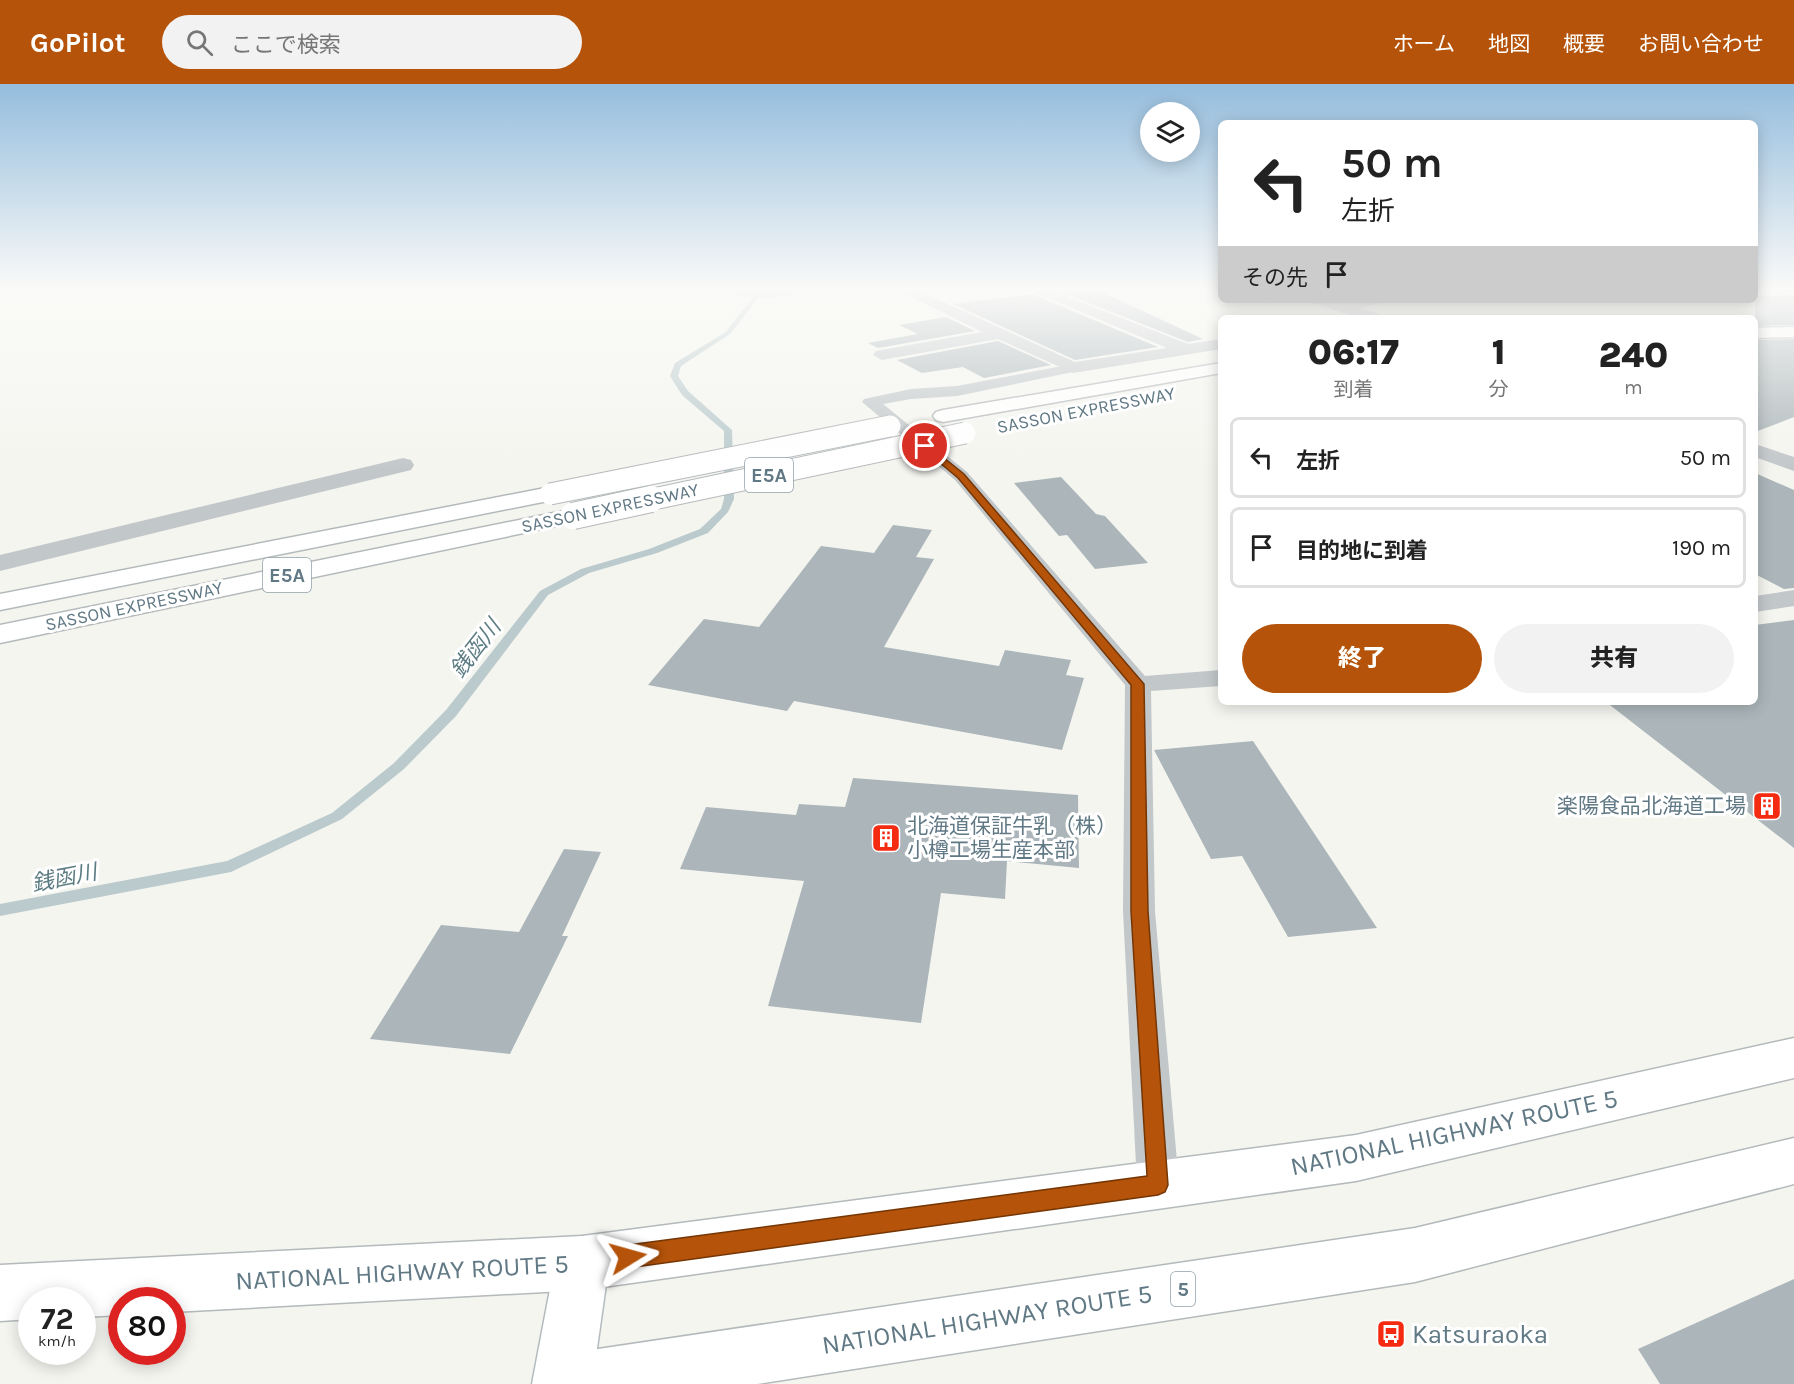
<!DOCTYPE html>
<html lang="ja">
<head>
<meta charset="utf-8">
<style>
  :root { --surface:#fff; --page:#f2f2f2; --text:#222; --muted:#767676; --line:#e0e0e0; --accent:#b45309 }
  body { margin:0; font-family:Karla,"Noto Sans JP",sans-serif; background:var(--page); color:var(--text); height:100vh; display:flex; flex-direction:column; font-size:22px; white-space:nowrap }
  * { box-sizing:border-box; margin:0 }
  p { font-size:20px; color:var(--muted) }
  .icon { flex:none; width:33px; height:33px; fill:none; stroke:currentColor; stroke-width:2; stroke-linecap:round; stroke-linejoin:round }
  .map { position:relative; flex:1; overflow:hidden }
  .sheet { position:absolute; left:1218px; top:231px; width:540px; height:390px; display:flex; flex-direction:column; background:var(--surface); border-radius:9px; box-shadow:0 3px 15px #0003 }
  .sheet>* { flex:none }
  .hud { position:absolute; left:1218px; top:36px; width:540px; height:183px; border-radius:9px; box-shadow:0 3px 15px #0003; background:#fff; color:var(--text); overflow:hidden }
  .controls { position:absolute; left:1140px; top:18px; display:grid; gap:12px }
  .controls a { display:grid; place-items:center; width:60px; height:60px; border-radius:50%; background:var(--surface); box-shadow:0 3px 15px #0003; font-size:30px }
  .speed { position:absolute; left:18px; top:1203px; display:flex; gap:12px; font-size:30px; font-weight:700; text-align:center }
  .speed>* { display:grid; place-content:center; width:78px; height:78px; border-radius:50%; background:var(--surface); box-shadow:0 3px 15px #0003; line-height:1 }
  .speed small { font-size:15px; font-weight:400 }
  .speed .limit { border:9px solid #d22; background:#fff; color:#111 }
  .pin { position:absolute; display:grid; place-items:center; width:51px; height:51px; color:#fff; margin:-26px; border:3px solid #fff; border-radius:50%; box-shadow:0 2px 6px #0007 }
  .me { position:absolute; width:66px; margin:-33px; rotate:82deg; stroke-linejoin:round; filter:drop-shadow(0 0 4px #0008) }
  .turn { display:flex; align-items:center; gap:21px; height:126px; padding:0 24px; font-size:27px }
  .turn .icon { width:78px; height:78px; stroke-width:2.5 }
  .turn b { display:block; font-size:42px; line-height:51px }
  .then { display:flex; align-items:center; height:57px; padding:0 24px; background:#0003; gap:12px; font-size:22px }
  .eta { display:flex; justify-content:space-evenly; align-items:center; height:102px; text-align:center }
  .eta b { font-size:36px; font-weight:800; line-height:42px }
  .primary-button { display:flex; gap:12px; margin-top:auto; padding:12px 24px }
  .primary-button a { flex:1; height:69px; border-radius:36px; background:var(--accent); color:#fff; font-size:24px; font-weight:800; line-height:69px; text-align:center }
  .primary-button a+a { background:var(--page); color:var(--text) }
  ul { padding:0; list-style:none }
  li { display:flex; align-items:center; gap:18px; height:81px; margin:0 12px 9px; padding:0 12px; border:3px solid var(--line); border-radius:9px }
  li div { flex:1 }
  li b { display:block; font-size:22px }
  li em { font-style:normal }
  header { display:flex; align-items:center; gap:36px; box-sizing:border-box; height:84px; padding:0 30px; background:var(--accent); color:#fff }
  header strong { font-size:28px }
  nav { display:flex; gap:33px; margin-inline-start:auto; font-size:21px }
  .search { width:420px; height:54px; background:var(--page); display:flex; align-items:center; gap:15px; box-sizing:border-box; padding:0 21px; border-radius:33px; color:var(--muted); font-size:22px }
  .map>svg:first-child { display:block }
  .water { fill:#bacacd }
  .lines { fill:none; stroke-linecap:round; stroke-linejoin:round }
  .stream { fill:#bacacd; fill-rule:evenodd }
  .building { fill:#acb6ba }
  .secondary-casing { stroke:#b4bbbe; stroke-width:3 }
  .trunk-casing { stroke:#b4b9bb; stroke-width:3 }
  .motorway-casing { stroke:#b4b9bb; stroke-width:3 }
  .service { fill:#c2c7ca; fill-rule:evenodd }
  .minor { fill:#c2c7ca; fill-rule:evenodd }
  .tertiary { fill:#c2c7ca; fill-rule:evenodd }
  .secondary { fill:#fff; fill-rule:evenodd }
  .trunk { fill:#fff; fill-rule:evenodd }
  .motorway { fill:#fff; fill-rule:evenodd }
  .motorway-bridge-far1-casing { stroke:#b4b9bb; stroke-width:23; stroke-linecap:butt }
  .motorway-bridge-casing { stroke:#b4b9bb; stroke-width:28; stroke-linecap:butt }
  .motorway-bridge-far1 { stroke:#fff; stroke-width:21 }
  .motorway-bridge { stroke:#fff; stroke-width:26 }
  .route { fill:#b45309; stroke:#753606; stroke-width:1.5 }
  .labels { text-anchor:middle; stroke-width:6; stroke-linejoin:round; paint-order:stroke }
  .far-street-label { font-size:18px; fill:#617985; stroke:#fff }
  .shield { fill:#fff; stroke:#90a1aa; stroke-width:1.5 }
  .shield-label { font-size:20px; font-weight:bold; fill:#617985 }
  .poi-label { font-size:21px; fill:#617985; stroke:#fff; text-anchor:end }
  .water-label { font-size:22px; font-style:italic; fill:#5c7c83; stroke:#fff }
  .near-street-label { font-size:26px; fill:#617985; stroke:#fff }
  .near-poi-label { font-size:26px; fill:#617985; stroke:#fff; text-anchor:start }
</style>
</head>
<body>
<header>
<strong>GoPilot</strong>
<div class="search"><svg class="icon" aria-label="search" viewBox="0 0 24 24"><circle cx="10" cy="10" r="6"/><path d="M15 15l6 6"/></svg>ここで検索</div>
<nav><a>ホーム</a><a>地図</a><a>概要</a><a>お問い合わせ</a></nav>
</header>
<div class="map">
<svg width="1794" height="1300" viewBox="0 0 1794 1300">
  <rect width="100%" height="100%" fill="#f5f5f0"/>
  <!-- water -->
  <path class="water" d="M 726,204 L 797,204 C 792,216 756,215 743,212 C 738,211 731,207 726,204 Z"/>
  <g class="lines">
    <!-- stream -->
    <path class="stream" d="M 760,204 L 766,204 L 730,250 L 681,282 L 678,292 L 688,307 L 732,346 L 734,415 L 728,428 L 708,449 L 657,469 L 589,489 L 548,511 L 456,632 L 404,685 L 342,735 L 231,788 L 0,832 L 0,820 L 227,777 L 332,729 L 394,679 L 446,626 L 540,507 L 581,485 L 649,465 L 700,445 L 721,425 L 724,415 L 724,347 L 682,311 L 670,292 L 675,279 L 726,248 Z"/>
  </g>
  <!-- building -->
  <g class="building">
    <path d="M 1067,204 L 1093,204 L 1203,255 L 1188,258 L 1056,206 Z"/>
    <path d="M 1032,210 L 1158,263 L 1075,276 L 953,220 Z"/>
    <path d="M 1794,211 L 1794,241 L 1755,242 L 1755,212 Z"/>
    <path d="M 946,233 L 975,247 L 878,264 L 868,259 L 918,250 L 899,241 Z"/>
    <path d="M 1794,255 L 1794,333 L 1755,348 L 1755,256 Z"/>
    <path d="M 998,257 L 1051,281 L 984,294 L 963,283 L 922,289 L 897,276 Z"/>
    <path d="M 1755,389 L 1794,406 L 1794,504 L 1784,505 L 1755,490 Z"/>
    <path d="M 1061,393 L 1096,430 L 1105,432 L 1148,479 L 1095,485 L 1067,451 L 1059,452 L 1014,399 Z"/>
    <path d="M 893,441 L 932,446 L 916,473 L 934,475 L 884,563 L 999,582 L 1005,566 L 1071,576 L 1066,591 L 1084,594 L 1062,666 L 794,617 L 787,627 L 648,601 L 704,535 L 759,543 L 821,462 L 874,469 Z"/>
    <path d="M 1794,536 L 1794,764 L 1606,618 L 1755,618 L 1755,541 Z"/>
    <path d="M 1253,657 L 1377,844 L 1288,853 L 1242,772 L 1211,775 L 1154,666 Z"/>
    <path d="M 853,694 L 1078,711 L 1079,784 L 1007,777 L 1005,815 L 941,809 L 921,939 L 768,922 L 804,797 L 680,785 L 706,723 L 796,731 L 799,720 L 845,723 Z"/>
    <path d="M 564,765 L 601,768 L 562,852 L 568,852 L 510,970 L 370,955 L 441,841 L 519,848 Z"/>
    <path d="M 1794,1195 L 1794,1300 L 1660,1300 L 1638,1265 Z"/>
  </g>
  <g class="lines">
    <!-- secondary casing -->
    <g class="secondary-casing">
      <path id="secondary" d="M 582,1152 L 601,1160 L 609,1179 L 592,1300 L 532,1300 L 555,1179 L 563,1160 Z"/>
    </g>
    <!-- trunk casing -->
    <g class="trunk-casing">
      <g id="trunk">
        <path d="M 1794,954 L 1794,994 L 1356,1097 L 582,1206 L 172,1228 L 172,1216 L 122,1216 L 122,1231 L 82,1233 L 82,1216 L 32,1216 L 32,1235 L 0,1237 L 0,1181 L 582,1152 L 1356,1051 Z"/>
        <path d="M 1794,1054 L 1794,1100 L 1415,1198 L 757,1300 L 534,1300 L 543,1279 L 564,1270 L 1415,1144 Z"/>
      </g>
    </g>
    <!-- motorway casing -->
    <g class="motorway-casing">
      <g id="motorway">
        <path d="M 1794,243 L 1794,253 L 1755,254 L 1755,244 Z"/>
        <path d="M 1221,279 L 1221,289 L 943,338 L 936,336 L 933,332 L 936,328 L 943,326 Z"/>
        <path d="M 550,403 L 558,405 L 562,410 L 558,415 L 0,526 L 0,510 Z"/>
        <path d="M 573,425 L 581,427 L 585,432 L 581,437 L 0,559 L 0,541 Z"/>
      </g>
    </g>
    <!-- service -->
    <path class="service" d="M 1073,280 L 1078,281 L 1080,284 L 1078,287 L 957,312 L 911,315 L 883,320 L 967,388 L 1145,592 L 1221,586 L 1221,602 L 1151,607 L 1155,827 L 1179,1100 L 1173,1114 L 1158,1120 L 1143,1114 L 1137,1100 L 1123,827 L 1125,601 L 955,396 L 862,318 L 864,315 L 911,305 L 957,302 Z"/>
    <!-- minor -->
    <g class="minor">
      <path d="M 894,204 L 913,204 L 1075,278 L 1167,264 L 1025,204 L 1045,204 L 1188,260 L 1221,255 L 1221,265 L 1073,289 L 998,255 L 882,276 L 873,271 L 876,267 L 982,248 Z"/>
      <path d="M 1786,204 L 1794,204 L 1794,208 L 1788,207 Z"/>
      <path d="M 1356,216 L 1383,216 L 1380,219 L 1342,229 L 1334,224 L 1337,221 Z"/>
      <path d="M 403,374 L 411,376 L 414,381 L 411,386 L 0,487 L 0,471 Z"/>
      <path d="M 1794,506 L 1794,522 L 1755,528 L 1755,512 Z"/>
    </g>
    <!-- tertiary -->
    <g class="tertiary">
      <path d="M 1310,216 L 1334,216 L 1382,231 L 1384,234 L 1360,234 L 1313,219 Z"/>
      <path d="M 1755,360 L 1794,373 L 1794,387 L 1755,373 Z"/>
    </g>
    <!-- secondary -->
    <use href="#secondary" class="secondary"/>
    <!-- trunk -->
    <use href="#trunk" class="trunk"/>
    <!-- motorway -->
    <use href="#motorway" class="motorway"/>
    <!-- motorway-bridge-far1 casing -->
    <g class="motorway-bridge-far1-casing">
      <g id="motorway-bridge-far1">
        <path d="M 550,410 L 890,342"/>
        <path d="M 644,417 L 965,349"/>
      </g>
    </g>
    <!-- motorway-bridge casing -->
    <g class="motorway-bridge-casing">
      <path id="motorway-bridge" d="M 573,432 L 651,415"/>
    </g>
    <!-- motorway-bridge-far1 -->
    <use href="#motorway-bridge-far1" class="motorway-bridge-far1"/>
    <!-- motorway-bridge -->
    <use href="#motorway-bridge" class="motorway-bridge"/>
  </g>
  <!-- sky -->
  <linearGradient id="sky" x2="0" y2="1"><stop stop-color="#95bddd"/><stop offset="0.53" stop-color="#fafaf8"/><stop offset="1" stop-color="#fafaf8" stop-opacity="0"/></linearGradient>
  <rect width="1794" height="386" fill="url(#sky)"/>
  <!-- route -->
  <path class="route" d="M 922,361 L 928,361 L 964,390 L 1144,600 L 1148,827 L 1168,1101 L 1165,1108 L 1158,1111 L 628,1184 L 620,1181 L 617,1173 L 620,1165 L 628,1161 L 1147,1092 L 1131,827 L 1131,601 L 958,394 L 922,364 Z"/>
  <!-- icons -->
  <defs>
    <g id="building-square" transform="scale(1.5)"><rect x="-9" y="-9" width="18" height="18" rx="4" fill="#f42b11" stroke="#fff"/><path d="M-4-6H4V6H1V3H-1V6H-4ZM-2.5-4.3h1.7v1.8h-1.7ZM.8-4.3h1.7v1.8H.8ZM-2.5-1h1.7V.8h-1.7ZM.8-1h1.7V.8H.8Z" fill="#fff"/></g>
    <g id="bus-square" transform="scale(1.5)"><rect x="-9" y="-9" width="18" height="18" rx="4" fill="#f42b11" stroke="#fff"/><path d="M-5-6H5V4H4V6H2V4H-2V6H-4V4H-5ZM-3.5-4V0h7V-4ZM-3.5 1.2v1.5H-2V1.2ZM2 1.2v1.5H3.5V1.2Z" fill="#fff"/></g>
  </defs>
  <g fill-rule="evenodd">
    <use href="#building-square" x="1767" y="722"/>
    <use href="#building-square" x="886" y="754"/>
    <use href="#bus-square" x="1391" y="1250"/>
  </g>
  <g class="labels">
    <!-- far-street labels -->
    <g class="far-street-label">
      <text transform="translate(1086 326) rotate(-11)" y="6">SASSON EXPRESSWAY</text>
      <text transform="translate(610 424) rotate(-12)" y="6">SASSON EXPRESSWAY</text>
      <text transform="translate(134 522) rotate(-12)" y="6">SASSON EXPRESSWAY</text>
    </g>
    <!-- shield labels -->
    <g class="shield">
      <rect x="745" y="374" width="48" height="34" rx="4.5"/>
      <rect x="263" y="474" width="48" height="34" rx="4.5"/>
      <rect x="1171" y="1188" width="24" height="34" rx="4.5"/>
    </g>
    <g class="shield-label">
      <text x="769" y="398">E5A</text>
      <text x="287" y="498">E5A</text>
      <text x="1183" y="1212">5</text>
    </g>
    <!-- poi labels -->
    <g class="poi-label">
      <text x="1746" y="729">楽陽食品北海道工場</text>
      <text x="907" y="749" text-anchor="start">北海道保証牛乳（株）<tspan x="907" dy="24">小樽工場生産本部</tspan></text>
    </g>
    <!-- water labels -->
    <g class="water-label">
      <text transform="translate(475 564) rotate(-52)" y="8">銭函川</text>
      <text transform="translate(64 793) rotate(-11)" y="8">銭函川</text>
    </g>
    <!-- near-street labels -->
    <g class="near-street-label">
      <text transform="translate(1454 1048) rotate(-12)" y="9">NATIONAL HIGHWAY ROUTE 5</text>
      <text transform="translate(402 1188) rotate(-3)" y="9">NATIONAL HIGHWAY ROUTE 5</text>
      <text transform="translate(987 1235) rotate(-9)" y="9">NATIONAL HIGHWAY ROUTE 5</text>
    </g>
    <!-- near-poi labels -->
    <g class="near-poi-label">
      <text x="1412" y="1259">Katsuraoka</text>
    </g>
  </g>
</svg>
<div class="controls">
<a><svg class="icon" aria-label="layers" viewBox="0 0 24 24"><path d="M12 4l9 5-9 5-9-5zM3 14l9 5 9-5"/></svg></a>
</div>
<div class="speed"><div>72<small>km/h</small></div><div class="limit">80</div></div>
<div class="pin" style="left:925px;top:362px;background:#d93025"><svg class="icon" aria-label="arrive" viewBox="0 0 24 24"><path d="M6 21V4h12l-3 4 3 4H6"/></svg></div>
<svg class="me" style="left:628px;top:1173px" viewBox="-20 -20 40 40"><path d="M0-17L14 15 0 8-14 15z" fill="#b45309" stroke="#fff" stroke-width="4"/></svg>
<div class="hud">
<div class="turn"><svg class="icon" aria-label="left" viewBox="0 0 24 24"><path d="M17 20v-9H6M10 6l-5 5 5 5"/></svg><div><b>50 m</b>左折</div></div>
<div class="then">その先<svg class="icon" aria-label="arrive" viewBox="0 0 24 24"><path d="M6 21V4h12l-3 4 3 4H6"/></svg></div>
</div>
<section class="sheet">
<div class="eta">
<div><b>06:17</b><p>到着</p></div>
<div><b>1</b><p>分</p></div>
<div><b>240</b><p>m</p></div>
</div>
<ul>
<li><svg class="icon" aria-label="left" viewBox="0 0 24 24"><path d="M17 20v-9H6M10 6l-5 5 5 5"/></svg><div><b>左折</b></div><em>50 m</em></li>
<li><svg class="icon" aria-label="arrive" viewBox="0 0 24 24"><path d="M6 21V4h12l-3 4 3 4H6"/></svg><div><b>目的地に到着</b></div><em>190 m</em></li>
</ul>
<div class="primary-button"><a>終了</a><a>共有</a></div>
</section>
</div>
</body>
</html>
